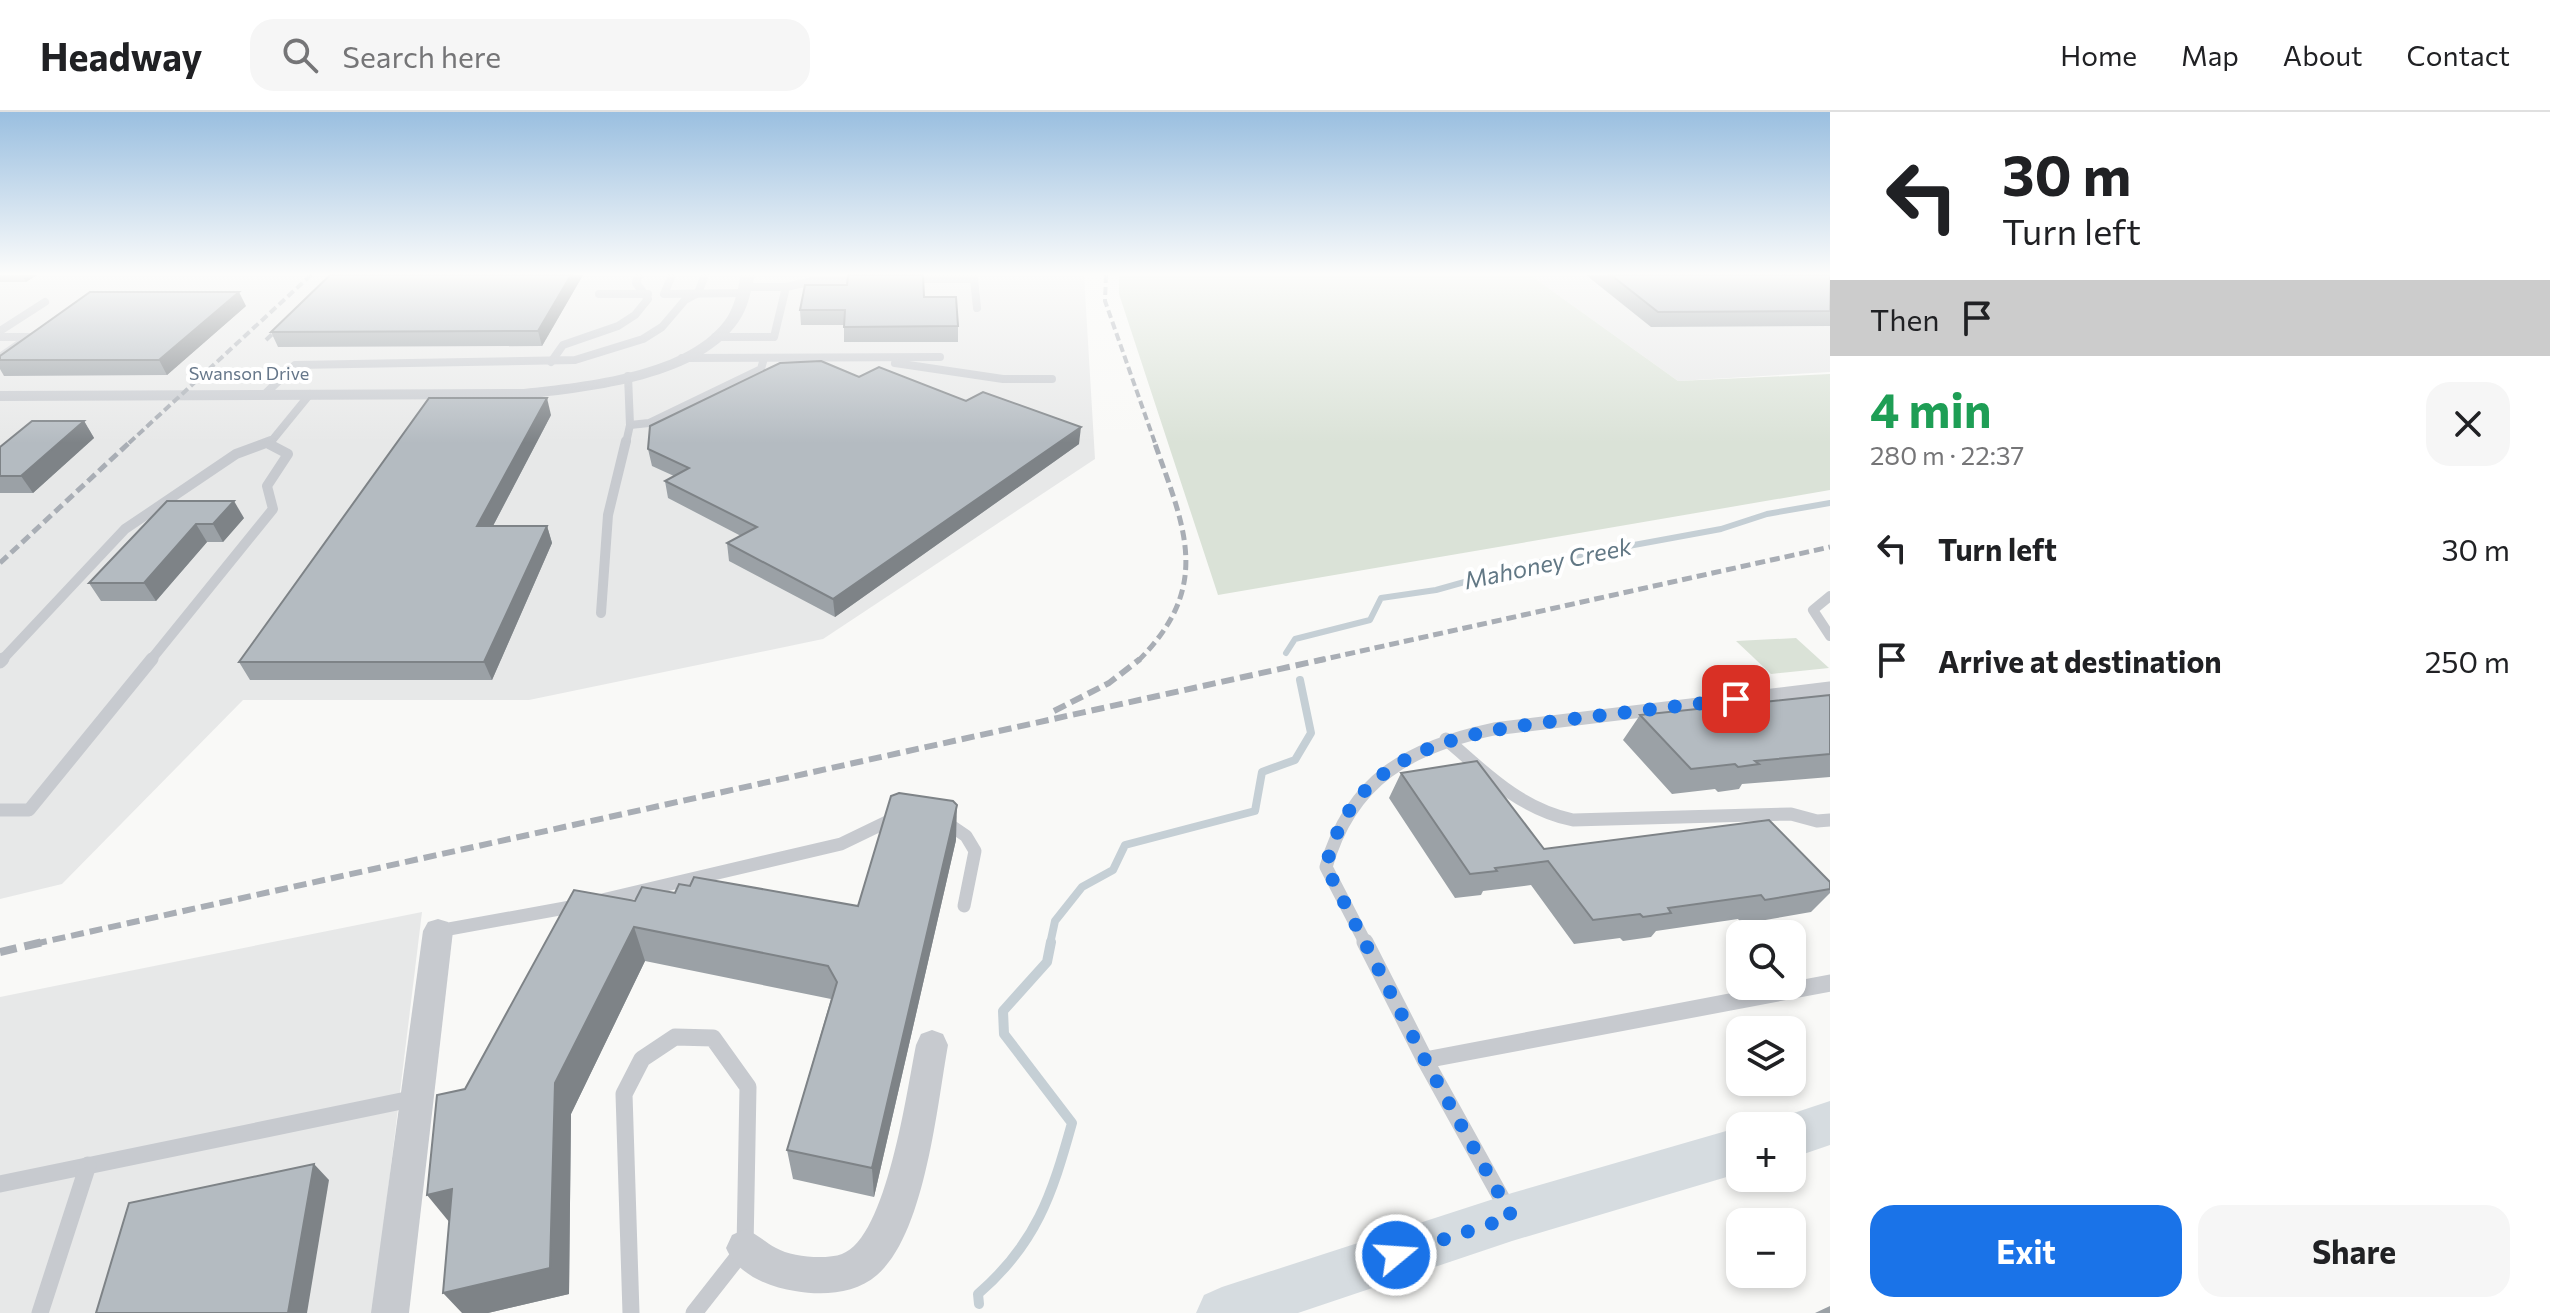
<!DOCTYPE html>
<html lang="en">
<head>
<meta charset="utf-8">
<style>
  :root { --surface:#fff; --page:#f6f6f6; --text:#202124; --muted:#757577; --line:#e0e0e0; --accent:#1a73e8 }
  body { margin:0; font-family:Commissioner,sans-serif; background:var(--page); color:var(--text); height:100vh; display:flex; flex-direction:column; font-size:30px; white-space:nowrap }
  * { box-sizing:border-box; margin:0 }
  p { font-size:26px; color:var(--muted) }
  .icon { flex:none; width:44px; height:44px; fill:none; stroke:currentColor; stroke-width:2; stroke-linecap:round; stroke-linejoin:round }
  .map { position:relative; flex:1; overflow:hidden }
  .side { display:flex; flex-direction:column; background:var(--surface); width:720px }
  .side>* { flex:none }
  .guide { background:#fff; color:var(--text); overflow:hidden }
  .controls { position:absolute; left:1726px; top:808px; display:grid; gap:16px }
  .controls a { display:grid; place-items:center; width:80px; height:80px; border-radius:16px; background:var(--surface); box-shadow:0 4px 12px #0003; font-size:40px }
  .pin { position:absolute; display:grid; place-items:center; width:68px; height:68px; color:#fff; margin:-34px; border-radius:16px; box-shadow:0 4px 12px #0006 }
  .me { position:absolute; width:88px; margin:-44px; rotate:72deg; stroke-linejoin:round; filter:drop-shadow(0 0 6px #0008) }
  .turn { display:flex; align-items:center; gap:28px; height:168px; padding:0 40px; font-size:36px }
  .turn .icon { width:104px; height:104px; stroke-width:2.5 }
  .turn b { display:block; font-size:56px; line-height:68px }
  .then { display:flex; align-items:center; height:76px; padding:0 40px; background:#0003; gap:16px; font-size:30px }
  .round { display:grid; place-items:center; flex:none; width:84px; height:84px; border-radius:24px; background:var(--page) }
  .summary { display:flex; align-items:center; justify-content:space-between; height:136px; padding:0 40px }
  h1 { font-size:48px; font-weight:700; line-height:60px; color:#1e9e55 }
  .button { display:flex; gap:16px; margin-top:auto; padding:16px 40px }
  .button a { flex:1; height:92px; border-radius:24px; background:var(--accent); color:#fff; font-size:32px; font-weight:700; line-height:92px; text-align:center }
  .button a+a { background:var(--page); color:var(--text) }
  ul { padding:0; list-style:none }
  li { display:flex; align-items:center; gap:24px; height:112px; padding:0 40px }
  li div { flex:1 }
  li b { display:block; font-size:30px }
  li em { font-style:normal }
  header { display:flex; align-items:center; gap:48px; box-sizing:border-box; height:112px; padding:0 40px; background:var(--surface); border-bottom:2px solid var(--line) }
  header strong { font-size:38px }
  nav { display:flex; gap:44px; margin-inline-start:auto; font-size:28px }
  .search { width:560px; height:72px; background:var(--page); display:flex; align-items:center; gap:20px; box-sizing:border-box; padding:0 28px; border-radius:24px; color:var(--muted); font-size:30px }
  main { display:flex; flex:1; min-height:0 }
  .map>svg:first-child { display:block }
  .built { fill:#e7e8e8 }
  .green { fill:#dae2d7 }
  .lines { fill:none; stroke-linecap:round; stroke-linejoin:round }
  .stream-far2 { stroke:#c5cfd5; stroke-width:6 }
  .stream-far1 { stroke:#c5cfd5; stroke-width:8 }
  .stream { stroke:#c5cfd5; stroke-width:10 }
  .lane-far3 { stroke:#c7cacf; stroke-width:8 }
  .lane-far2 { stroke:#c7cacf; stroke-width:10 }
  .lane-far1 { stroke:#c7cacf; stroke-width:13 }
  .lane { stroke:#c7cacf; stroke-width:17 }
  .street { fill:#c7cacf; fill-rule:evenodd }
  .secondary { fill:#d6dce0; fill-rule:evenodd }
  .rail-far3 { stroke:#a9aeb5; stroke-width:4; stroke-dasharray:8 4; stroke-linecap:butt }
  .rail-far2 { stroke:#a9aeb5; stroke-width:5; stroke-dasharray:10 5; stroke-linecap:butt }
  .rail-far1 { stroke:#a9aeb5; stroke-width:6; stroke-dasharray:13 6; stroke-linecap:butt }
  .rail { stroke:#a9aeb5; stroke-width:8; stroke-dasharray:17 8; stroke-linecap:butt }
  .wall { fill:#9ba1a6 }
  .shaded-wall { fill:#7e8387 }
  .building { fill:#b4bbc1; stroke:#7e8387; stroke-width:2 }
  .route { stroke:#1a73e8; stroke-width:14; stroke-dasharray:0 25.2 }
  .labels { text-anchor:middle; stroke-width:8; stroke-linejoin:round; paint-order:stroke }
  .far-street-label { font-size:18px; fill:#66778a; stroke:#fff }
  .water-label { font-size:24px; font-style:italic; fill:#627885; stroke:#fff }
</style>
</head>
<body>
<header>
<strong>Headway</strong>
<div class="search"><svg class="icon" aria-label="search" viewBox="0 0 24 24"><circle cx="10" cy="10" r="6"/><path d="M15 15l6 6"/></svg>Search here</div>
<nav><a>Home</a><a>Map</a><a>About</a><a>Contact</a></nav>
</header>
<main>
<div class="map">
<svg width="1830" height="1201" viewBox="0 0 1830 1201">
  <rect width="100%" height="100%" fill="#f9f9f7"/>
  <!-- built -->
  <g class="built">
    <path d="M 0,163 L 1084,163 L 1095,347 L 823,527 L 529,588 L 243,588 L 62,772 L 0,787 Z"/>
    <path d="M 1530,163 L 1830,163 L 1830,260 L 1678,269 Z"/>
    <path d="M 422,800 L 373,1201 L 0,1201 L 0,885 Z"/>
  </g>
  <!-- green -->
  <g class="green">
    <path d="M 1119,163 L 1530,163 L 1678,269 L 1830,262 L 1830,378 L 1218,483 L 1119,182 Z"/>
    <path d="M 1796,526 L 1829,556 L 1771,562 L 1736,529 Z"/>
  </g>
  <g class="lines">
    <!-- stream-far2 -->
    <path class="stream-far2" d="M 1286,541 L 1295,527 L 1370,508 L 1381,486 L 1436,478 L 1525,453 L 1721,417 L 1767,402 L 1830,391"/>
    <!-- stream-far1 -->
    <path class="stream-far1" d="M 1050,832 L 1055,809 L 1082,775 L 1113,758 L 1125,733 L 1255,699 L 1262,660 L 1295,648 L 1311,621 L 1300,568"/>
    <!-- stream -->
    <path class="stream" d="M 979,1192 L 978,1182 C 1036,1132 1052,1083 1072,1011 L 1004,922 L 1003,899 L 1047,850 L 1051,830"/>
    <!-- lane-far3 -->
    <g class="lane-far3">
      <path d="M 672,163 L 664,182 L 743,181"/>
      <path d="M 908,167 L 974,167 L 977,196"/>
      <path d="M 786,175 L 813,169 L 862,167"/>
      <path d="M 599,182 L 648,182"/>
      <path d="M 0,219 L 45,190"/>
      <path d="M 0,225 L 29,225 L 0,245"/>
      <path d="M 715,225 L 774,225 L 786,175 L 745,175"/>
      <path d="M 682,246 L 940,245"/>
      <path d="M 551,250 L 563,233 L 618,214 L 635,203 L 648,187 L 636,171 L 639,163"/>
      <path d="M 895,251 L 1003,267 L 1052,267"/>
      <path d="M 265,282 L 295,253 L 575,248 L 643,227 L 662,215 L 685,188 L 698,181 L 705,163"/>
      <path d="M 630,313 L 649,311 L 761,257 L 764,246"/>
      <path d="M 270,331 L 310,282"/>
      <path d="M 626,331 L 630,313 L 628,264"/>
    </g>
    <!-- lane-far2 -->
    <g class="lane-far2">
      <path d="M 1830,484 L 1813,498 L 1830,524"/>
      <path d="M 601,501 L 608,403 L 626,329"/>
      <path d="M 1,549 L 125,417 L 236,342 L 271,329"/>
      <path d="M 150,549 L 273,397 L 267,374 L 288,342 L 269,332"/>
    </g>
    <!-- lane-far1 -->
    <g class="lane-far1">
      <path d="M 0,550 L 3,547"/>
      <path d="M 1446,627 C 1485,661 1520,697 1573,708 L 1791,702 L 1817,709 L 1830,708"/>
      <path d="M 0,698 L 29,698 L 152,547"/>
      <path d="M 944,709 L 966,724 L 975,739 L 964,794"/>
      <path d="M 602,788 L 841,732 L 899,704"/>
      <path d="M 438,819 L 576,794"/>
      <path d="M 1366,832 L 1326,755 C 1351,667 1409,635 1494,617 L 1830,576"/>
    </g>
    <!-- lane -->
    <g class="lane">
      <path d="M 1365,830 L 1425,948 L 1830,871"/>
      <path d="M 1425,948 L 1508,1098"/>
      <path d="M 0,1072 L 416,986"/>
      <path d="M 40,1201 L 88,1053"/>
      <path d="M 631,1201 L 624,982 L 642,947 L 675,925 L 713,926 L 748,975 L 745,1136 L 694,1201"/>
    </g>
    <!-- street -->
    <g class="street">
      <path d="M 741,163 L 755,163 C 751,177 749,192 742,204 C 705,269 590,279 524,287 L 0,289 L 0,279 L 524,277 C 585,270 691,261 728,204 C 735,192 738,177 741,163 Z"/>
      <path d="M 438,807 L 448,810 L 453,819 L 409,1201 L 371,1201 L 423,819 L 428,810 Z"/>
      <path d="M 932,918 L 943,922 L 948,933 C 937,994 925,1122 877,1163 C 855,1182 823,1184 795,1179 C 768,1175 737,1162 726,1136 L 732,1123 L 745,1117 C 757,1122 765,1130 776,1136 C 792,1145 825,1148 842,1142 C 887,1126 907,977 916,933 L 921,922 Z"/>
    </g>
    <!-- secondary -->
    <g class="secondary">
      <path d="M 1830,989 L 1830,1033 L 1792,1046 L 1792,1014 L 1773,1014 L 1776,1007 Z"/>
      <path d="M 1740,1015 L 1740,1061 L 1512,1129 L 1298,1201 L 1196,1201 L 1204,1183 L 1222,1175 L 1512,1081 Z"/>
    </g>
    <!-- rail-far3 -->
    <g class="rail-far3">
      <path d="M 1106,163 L 1105,189 L 1155,331"/>
      <path d="M 266,228 L 287,208"/>
      <path d="M 129,331 L 311,163"/>
    </g>
    <!-- rail-far2 -->
    <g class="rail-far2">
      <path d="M 0,451 L 131,329"/>
      <path d="M 1138,549 C 1213,474 1185,417 1154,329"/>
      <path d="M 1316,549 L 1830,435"/>
    </g>
    <!-- rail-far1 -->
    <g class="rail-far1">
      <path d="M 1054,599 L 1109,571 L 1140,547"/>
      <path d="M 34,832 L 1325,547"/>
    </g>
    <!-- rail -->
    <path class="rail" d="M 0,840 L 43,830"/>
  </g>
  <!-- wall -->
  <g class="wall">
    <path d="M 0,163 L 37,163 L 26,170 L 0,170 Z"/>
    <path d="M 330,163 L 583,163 L 542,234 L 278,235 L 271,220 Z"/>
    <path d="M 1586,163 L 1830,163 L 1830,214 L 1651,215 Z"/>
    <path d="M 924,185 L 958,214 L 958,230 L 844,230 L 844,213 L 801,213 L 800,198 Z"/>
    <path d="M 246,194 L 167,263 L 4,264 L 0,257 L 0,244 Z"/>
    <path d="M 859,265 L 1079,332 L 835,505 L 729,449 L 727,431 L 741,424 L 668,386 L 665,369 L 674,364 L 652,354 L 648,337 Z"/>
    <path d="M 551,303 L 493,414 L 547,414 L 552,431 L 492,568 L 250,568 L 239,550 Z"/>
    <path d="M 84,309 L 94,326 L 33,381 L 0,381 L 0,335 Z"/>
    <path d="M 167,389 L 244,406 L 223,430 L 207,430 L 156,489 L 101,489 L 89,471 Z"/>
    <path d="M 1830,583 L 1830,665 L 1742,672 L 1739,677 L 1718,680 L 1715,677 L 1672,682 L 1623,628 L 1640,603 Z"/>
    <path d="M 1401,661 L 1544,737 L 1830,770 L 1830,781 L 1811,800 L 1742,812 L 1738,807 L 1656,819 L 1651,825 L 1623,829 L 1620,826 L 1574,832 L 1531,773 L 1483,779 L 1481,783 L 1455,786 L 1389,686 Z"/>
    <path d="M 956,728 L 874,1085 L 793,1067 L 787,1038 L 831,887 L 645,849 L 571,1002 L 569,1182 L 488,1201 L 462,1201 L 465,977 L 635,789 L 675,781 L 858,794 Z"/>
    <path d="M 1830,1194 L 1830,1201 L 1815,1201 Z"/>
  </g>
  <!-- shaded-wall -->
  <g class="shaded-wall">
    <path d="M 22,163 L 37,163 L 26,170 Z"/>
    <path d="M 571,163 L 583,163 L 542,234 L 538,219 Z"/>
    <path d="M 239,180 L 246,194 L 167,263 L 159,248 Z"/>
    <path d="M 547,286 L 551,303 L 484,431 L 477,414 Z"/>
    <path d="M 84,309 L 94,326 L 33,381 L 21,364 Z"/>
    <path d="M 1081,315 L 1079,332 L 835,505 L 833,487 Z"/>
    <path d="M 234,389 L 244,406 L 223,430 L 213,412 Z"/>
    <path d="M 196,412 L 207,430 L 156,489 L 144,471 Z"/>
    <path d="M 547,414 L 552,431 L 492,568 L 484,550 Z"/>
    <path d="M 957,693 L 956,728 L 874,1085 L 872,1056 Z"/>
    <path d="M 634,815 L 645,849 L 571,1002 L 569,1182 L 488,1201 L 462,1201 L 443,1181 L 555,971 Z"/>
    <path d="M 314,1052 L 329,1068 L 307,1201 L 288,1201 Z"/>
    <path d="M 452,1077 L 450,1111 L 427,1083 Z"/>
  </g>
  <!-- building -->
  <g class="building">
    <path d="M 330,163 L 571,163 L 538,219 L 271,220 Z"/>
    <path d="M 848,163 L 923,163 L 924,185 L 956,185 L 958,214 L 844,215 L 845,198 L 800,198 L 805,173 L 847,173 Z"/>
    <path d="M 1611,163 L 1830,163 L 1830,199 L 1658,200 Z"/>
    <path d="M 90,180 L 239,180 L 159,248 L 0,248 L 0,244 Z"/>
    <path d="M 821,249 L 859,265 L 879,255 L 966,289 L 983,280 L 1081,315 L 833,487 L 727,431 L 757,415 L 665,369 L 689,356 L 648,337 L 650,314 L 780,251 Z"/>
    <path d="M 429,286 L 547,286 L 477,414 L 547,414 L 484,550 L 239,550 Z"/>
    <path d="M 32,309 L 84,309 L 21,364 L 0,364 L 0,335 Z"/>
    <path d="M 167,389 L 234,389 L 213,412 L 196,412 L 144,471 L 89,471 Z"/>
    <path d="M 1830,583 L 1830,642 L 1755,649 L 1759,652 L 1738,655 L 1735,652 L 1691,657 L 1640,603 Z"/>
    <path d="M 1477,649 L 1544,737 L 1769,708 L 1830,770 L 1830,777 L 1765,788 L 1761,783 L 1668,796 L 1671,801 L 1643,805 L 1640,802 L 1593,808 L 1548,749 L 1495,756 L 1497,759 L 1470,762 L 1401,661 Z"/>
    <path d="M 899,681 L 953,689 L 957,693 L 872,1056 L 787,1038 L 837,870 L 828,854 L 634,815 L 555,971 L 550,1156 L 443,1181 L 452,1077 L 427,1083 L 437,983 L 465,977 L 574,778 L 635,789 L 642,775 L 675,781 L 679,772 L 690,774 L 694,765 L 858,794 L 891,684 Z"/>
    <path d="M 314,1052 L 288,1201 L 96,1201 L 129,1091 Z"/>
  </g>
  <!-- sky -->
  <linearGradient id="sky" x2="0" y2="1"><stop stop-color="#9abfe0"/><stop offset="0.49" stop-color="#fcfcfb"/><stop offset="1" stop-color="#fcfcfb" stop-opacity="0"/></linearGradient>
  <rect width="1830" height="331" fill="url(#sky)"/>
  <g class="lines">
    <!-- route -->
    <path class="route" d="M 1396,1143 L 1512,1105 L 1425,948 L 1326,755 C 1354,634 1466,620 1572,607 C 1626,600 1681,594 1736,587"/>
  </g>
  <g class="labels">
    <!-- far-street labels -->
    <g class="far-street-label">
      <text x="249" y="268">Swanson Drive</text>
    </g>
    <!-- water labels -->
    <g class="water-label">
      <text transform="translate(1548 452) rotate(-12)" y="8">Mahoney Creek</text>
    </g>
  </g>
</svg>
<div class="controls">
<a><svg class="icon" aria-label="search" viewBox="0 0 24 24"><circle cx="10" cy="10" r="6"/><path d="M15 15l6 6"/></svg></a>
<a><svg class="icon" aria-label="layers" viewBox="0 0 24 24"><path d="M12 4l9 5-9 5-9-5zM3 14l9 5 9-5"/></svg></a>
<a>+</a>
<a>−</a>
</div>
<div class="pin" style="left:1736px;top:587px;background:#d93025"><svg class="icon" aria-label="arrive" viewBox="0 0 24 24"><path d="M6 21V4h12l-3 4 3 4H6"/></svg></div>
<svg class="me" style="left:1396px;top:1143px" viewBox="-20 -20 40 40"><circle r="17" fill="#1a73e8" stroke="#fff" stroke-width="3"/><path d="M0-11L8 9 0 5-8 9z" fill="#fff"/></svg>
</div>
<section class="side">
<div class="guide">
<div class="turn"><svg class="icon" aria-label="left" viewBox="0 0 24 24"><path d="M17 20v-9H6M10 6l-5 5 5 5"/></svg><div><b>30 m</b>Turn left</div></div>
<div class="then">Then<svg class="icon" aria-label="arrive" viewBox="0 0 24 24"><path d="M6 21V4h12l-3 4 3 4H6"/></svg></div>
</div>
<div class="summary"><div><h1>4 min</h1><p>280 m · 22:37</p></div><a class="round"><svg class="icon" aria-label="close" viewBox="0 0 24 24"><path d="M6 6l12 12M18 6L6 18"/></svg></a></div>
<ul>
<li><svg class="icon" aria-label="left" viewBox="0 0 24 24"><path d="M17 20v-9H6M10 6l-5 5 5 5"/></svg><div><b>Turn left</b></div><em>30 m</em></li>
<li><svg class="icon" aria-label="arrive" viewBox="0 0 24 24"><path d="M6 21V4h12l-3 4 3 4H6"/></svg><div><b>Arrive at destination</b></div><em>250 m</em></li>
</ul>
<div class="button"><a>Exit</a><a>Share</a></div>
</section>
</main>
</body>
</html>
